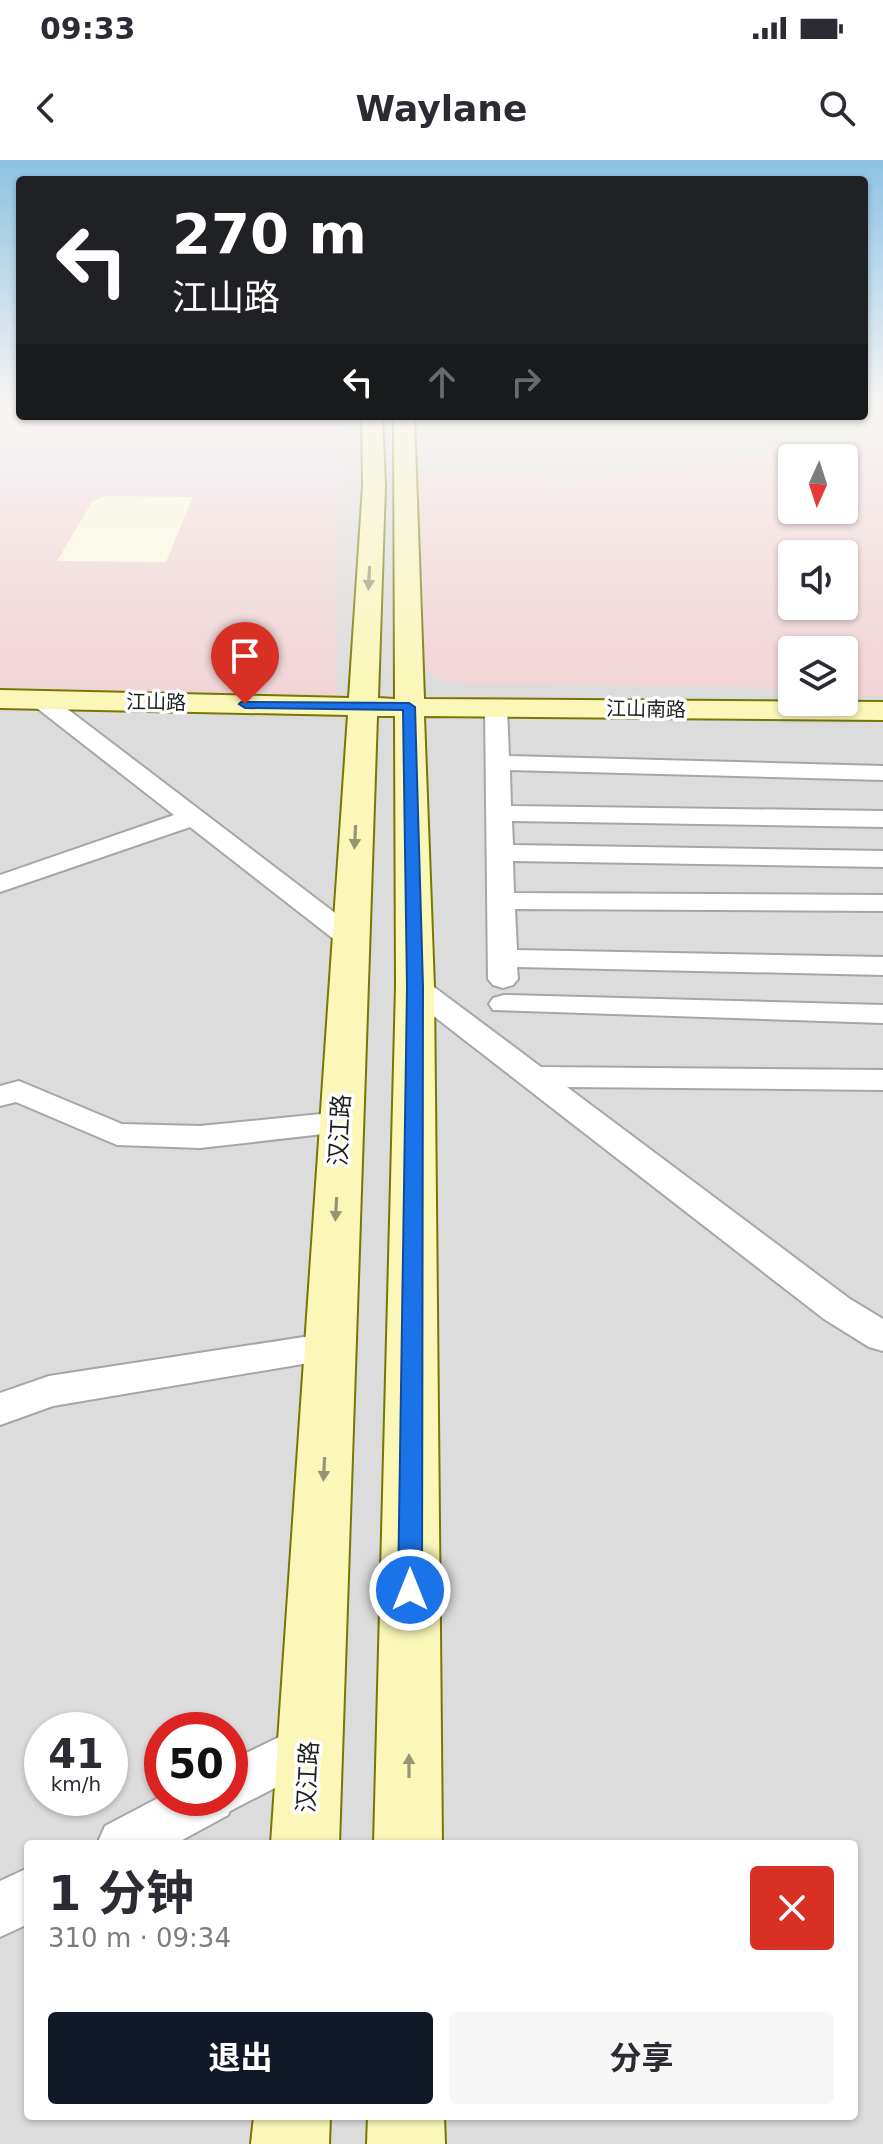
<!DOCTYPE html>
<html lang="zh">
<head>
<meta charset="utf-8">
<style>
  :root { --surface:#fff; --page:#f7f7f7; --text:#2b2b33; --muted:#7c7c81; --accent:#111827 }
  body { margin:0; font-family:"DejaVu Sans","Noto Sans SC",sans-serif; background:var(--page); color:var(--text); height:100vh; display:flex; flex-direction:column; font-size:30px; white-space:nowrap }
  * { box-sizing:border-box; margin:0 }
  p { font-size:26px; color:var(--muted) }
  .icon { flex:none; width:44px; height:44px; fill:none; stroke:currentColor; stroke-width:2; stroke-linecap:round; stroke-linejoin:round }
  .map { position:relative; flex:1; overflow:hidden }
  .sheet { position:absolute; left:24px; top:1680px; width:834px; height:280px; display:flex; flex-direction:column; background:var(--surface); border-radius:8px; box-shadow:0 2px 6px #0004 }
  .sheet>* { flex:none }
  .banner { position:absolute; left:16px; top:16px; width:852px; height:244px; border-radius:8px; box-shadow:0 2px 6px #0004; background:#202124; color:#fff; overflow:hidden }
  .needle { width:52px; rotate:183deg }
  .fabs { position:absolute; left:778px; top:284px; display:grid; gap:16px }
  .fabs a { display:grid; place-items:center; width:80px; height:80px; border-radius:8px; background:var(--surface); box-shadow:0 2px 6px #0004; font-size:40px }
  .speed { position:absolute; left:24px; top:1552px; display:flex; gap:16px; font-size:40px; font-weight:700; text-align:center }
  .speed>* { display:grid; place-content:center; width:104px; height:104px; border-radius:50%; background:var(--surface); box-shadow:0 2px 6px #0004; line-height:1 }
  .speed small { font-size:20px; font-weight:400 }
  .speed .limit { border:12px solid #d22; background:#fff; color:#111 }
  .pin { position:absolute; display:grid; place-items:center; width:68px; height:68px; color:#fff; margin:-82px -34px; border-radius:50% 50% 50% 0; rotate:-45deg; box-shadow:0 0 8px #0007 }
  .pin .icon { rotate:45deg }
  .me { position:absolute; width:88px; margin:-44px; rotate:0deg; stroke-linejoin:round; filter:drop-shadow(0 0 6px #0008) }
  .turn { display:flex; align-items:center; gap:28px; height:168px; padding:0 24px; font-size:36px }
  .turn .icon { width:104px; height:104px; stroke-width:2.5 }
  .turn b { display:block; font-size:56px; line-height:68px }
  .lanes { display:flex; align-items:center; height:76px; padding:0 24px; background:#0003; justify-content:center; gap:40px; direction:ltr }
  .lanes .off { opacity:.35 }
  .round { display:grid; place-items:center; flex:none; width:84px; height:84px; border-radius:8px; background:var(--page) }
  .head { display:flex; align-items:center; justify-content:space-between; height:136px; padding:0 24px }
  h1 { font-size:48px; font-weight:700; line-height:60px }
  .action { display:flex; gap:16px; margin-top:auto; padding:16px 24px }
  .action a { flex:1; height:92px; border-radius:8px; background:var(--accent); color:#fff; font-size:32px; font-weight:700; line-height:92px; text-align:center }
  .action a+a { background:var(--page); color:var(--text) }
  .status { display:flex; justify-content:space-between; align-items:center; height:56px; padding:0 40px; background:var(--surface); direction:ltr }
  .status svg { height:22px; fill:currentColor }
  header { display:flex; justify-content:space-between; align-items:center; height:104px; padding:0 24px; background:var(--surface); font-size:36px; font-weight:700 }
  .map>svg:first-child { display:block }
  .residential { fill:#dddcdc; fill-rule:evenodd }
  .commercial { fill:#f1d4d6; fill-rule:evenodd }
  .industrial { fill:#e9d7e7 }
  .education { fill:#fffcdf }
  .lines { fill:none; stroke-linecap:round; stroke-linejoin:round }
  .street-casing { stroke:#a6a6a6; stroke-width:4 }
  .secondary-casing { stroke:#767804; stroke-width:4 }
  .street { fill:#fff; fill-rule:evenodd }
  .secondary { fill:#faf7b9; fill-rule:evenodd }
  .oneway { fill:#979674 }
  .route { fill:#1a73e8; stroke:#114b97; stroke-width:2 }
  .labels { text-anchor:middle; stroke-width:7; stroke-linejoin:round; paint-order:stroke }
  .far-street-label { font-size:20px; fill:#1f1f1f; stroke:#fff }
  .street-label { font-size:24px; fill:#1f1f1f; stroke:#fff }
</style>
</head>
<body>
<div class="status"><b>09:33</b><svg viewBox="0 0 49 12"><path d="M0 12V9h3v3zM5 12V6h3v6zM10 12V3h3v9zM15 12V0h3v12zM26 1h20v11H26zM47 4h2v5h-2z"/></svg></div>
<header><svg class="icon" aria-label="back" viewBox="0 0 24 24"><path d="M15 5l-7 7 7 7"/></svg>Waylane<svg class="icon" aria-label="search" viewBox="0 0 24 24"><circle cx="10" cy="10" r="6"/><path d="M15 15l6 6"/></svg></header>
<div class="map">
<svg width="883" height="1984" viewBox="0 0 883 1984">
  <rect width="100%" height="100%" fill="#f0ebe5"/>
  <!-- residential -->
  <path class="residential" d="M 0,248 L 20,248 L 20,256 L 864,256 L 864,248 L 883,248 L 883,1984 L 0,1984 ZM 792,298 L 844,298 L 844,350 L 792,350 ZM 792,394 L 844,394 L 844,446 L 792,446 ZM 792,490 L 844,490 L 844,542 L 792,542 ZM 42,1570 L 110,1570 L 110,1638 L 42,1638 ZM 162,1570 L 230,1570 L 230,1638 L 162,1638 ZM 28,1684 L 854,1684 L 854,1956 L 28,1956 Z"/>
  <!-- commercial -->
  <g class="commercial">
    <path d="M 883,281 L 883,536 L 844,535 L 844,490 L 792,490 L 792,531 L 751,527 L 464,524 L 439,520 L 424,507 L 417,491 L 413,314 L 544,314 L 557,325 L 796,291 L 845,290 ZM 792,298 L 844,298 L 844,350 L 792,350 ZM 792,394 L 844,394 L 844,446 L 792,446 Z"/>
    <path d="M 0,335 L 335,337 L 337,539 L 0,531 Z"/>
  </g>
  <!-- industrial -->
  <path class="industrial" d="M 0,248 L 20,248 L 20,256 L 349,258 L 335,337 L 0,335 Z"/>
  <!-- education -->
  <path class="education" d="M 105,336 L 193,337 L 166,402 L 57,401 L 92,342 Z"/>
  <g class="lines">
    <!-- street casing -->
    <g class="street-casing">
      <g id="street">
        <path d="M 41,533 L 49,535 L 360,772 L 364,778 L 360,784 L 350,787 L 340,784 L 190,667 L 0,732 L 0,715 L 174,655 L 33,545 L 30,540 Z"/>
        <path d="M 496,541 L 507,548 L 509,596 L 883,606 L 883,620 L 510,610 L 511,646 L 883,651 L 883,667 L 512,661 L 513,685 L 883,691 L 883,707 L 513,701 L 514,733 L 883,735 L 883,751 L 515,749 L 517,790 L 883,797 L 883,815 L 517,807 L 518,819 L 513,825 L 503,828 L 493,825 L 488,819 L 485,548 Z"/>
        <path d="M 415,818 L 426,821 L 541,907 L 883,910 L 883,930 L 567,927 L 850,1139 L 883,1159 L 883,1191 L 869,1187 L 824,1159 L 404,833 L 400,827 L 404,821 Z"/>
        <path d="M 504,835 L 883,845 L 883,863 L 493,850 L 489,844 L 493,838 Z"/>
        <path d="M 19,921 L 122,964 L 200,966 L 341,952 L 353,955 L 358,962 L 353,969 L 341,972 L 200,988 L 117,985 L 16,942 L 0,946 L 0,926 Z"/>
        <path d="M 330,1173 L 344,1177 L 350,1187 L 344,1197 L 53,1246 L 0,1265 L 0,1233 L 49,1216 Z"/>
        <path d="M 310,1562 L 327,1569 L 335,1585 L 327,1601 L 230,1651 L 228,1655 L 175,1684 L 97,1684 L 105,1666 L 162,1636 L 230,1638 L 230,1601 Z"/>
        <path d="M 28,1708 L 28,1764 L 0,1777 L 0,1721 Z"/>
      </g>
    </g>
    <!-- secondary casing -->
    <g class="secondary-casing">
      <g id="secondary">
        <path d="M 362,256 L 382,256 L 385,326 L 378,538 L 395,539 L 394,256 L 414,256 L 424,539 L 883,542 L 883,560 L 424,556 L 434,827 L 442,1684 L 374,1684 L 396,827 L 395,556 L 377,556 L 339,1684 L 271,1684 L 348,555 L 0,548 L 0,530 L 349,538 L 363,326 Z"/>
        <path d="M 254,1956 L 330,1956 L 329,1984 L 251,1984 Z"/>
        <path d="M 368,1956 L 444,1956 L 445,1984 L 367,1984 Z"/>
      </g>
    </g>
    <!-- street -->
    <use href="#street" class="street"/>
    <!-- secondary -->
    <use href="#secondary" class="secondary"/>
  </g>
  <!-- one-way arrows -->
  <defs><path id="oneway-solid" d="M-6-.8H1V-3.2L6.5 0L1 3.2V.8H-6Z" transform="scale(2)"/></defs>
  <g class="oneway">
    <use href="#oneway-solid" transform="translate(369 418) rotate(93)"/>
    <use href="#oneway-solid" transform="translate(355 677) rotate(93)"/>
    <use href="#oneway-solid" transform="translate(336 1049) rotate(93)"/>
    <use href="#oneway-solid" transform="translate(324 1309) rotate(93)"/>
    <use href="#oneway-solid" transform="translate(409 1606) rotate(-90)"/>
  </g>
  <!-- sky -->
  <linearGradient id="sky" x2="0" y2="1"><stop stop-color="#8dc2e4"/><stop offset="0.47" stop-color="#f8f6f3"/><stop offset="1" stop-color="#f8f6f3" stop-opacity="0"/></linearGradient>
  <rect width="883" height="526" fill="url(#sky)"/>
  <!-- route -->
  <path class="route" d="M 241,542 L 409,543 L 415,547 L 423,827 L 422,1430 L 419,1438 L 410,1441 L 402,1438 L 398,1430 L 407,827 L 403,550 L 245,548 L 239,544 Z"/>
  <g class="labels">
    <!-- far-street labels -->
    <g class="far-street-label">
      <text transform="translate(156 542) rotate(1)" y="7">江山路</text>
      <text transform="translate(646 549) rotate(1)" y="7">江山南路</text>
    </g>
    <!-- street labels -->
    <g class="street-label">
      <text transform="translate(340 970) rotate(-87)" y="8">汉江路</text>
      <text transform="translate(308 1617) rotate(-87)" y="8">汉江路</text>
    </g>
  </g>
</svg>
<div class="fabs">
<a><svg class="needle" viewBox="-14 -14 28 28"><path d="M0-13l5 13h-10z" fill="#e53935"/><path d="M0 13l5-13h-10z" fill="#7c7c81"/></svg></a>
<a><svg class="icon" aria-label="sound" viewBox="0 0 24 24"><path d="M4 9h4l5-4v14l-5-4H4zM17 9q2 3 0 6"/></svg></a>
<a><svg class="icon" aria-label="layers" viewBox="0 0 24 24"><path d="M12 4l9 5-9 5-9-5zM3 14l9 5 9-5"/></svg></a>
</div>
<div class="speed"><div>41<small>km/h</small></div><div class="limit">50</div></div>
<div class="pin" style="left:245px;top:544px;background:#d93025"><svg class="icon" aria-label="arrive" viewBox="0 0 24 24"><path d="M6 21V4h12l-3 4 3 4H6"/></svg></div>
<svg class="me" style="left:410px;top:1430px" viewBox="-20 -20 40 40"><circle r="17" fill="#1a73e8" stroke="#fff" stroke-width="3"/><path d="M0-11L8 9 0 5-8 9z" fill="#fff"/></svg>
<div class="banner">
<div class="turn"><svg class="icon" aria-label="left" viewBox="0 0 24 24"><path d="M17 20v-9H6M10 6l-5 5 5 5"/></svg><div><b>270 m</b>江山路</div></div>
<div class="lanes"><svg class="icon" aria-label="left" viewBox="0 0 24 24"><path d="M17 20v-9H6M10 6l-5 5 5 5"/></svg><svg class="icon off" aria-label="ahead" viewBox="0 0 24 24"><path d="M12 20V5M6 11l6-6 6 6"/></svg><svg class="icon off" aria-label="right" viewBox="0 0 24 24"><path d="M7 20v-9h11M14 6l5 5-5 5"/></svg></div>
</div>
<section class="sheet">
<div class="head"><div><h1>1 分钟</h1><p>310 m · 09:34</p></div><a class="round" style="background:#d93025;color:#fff"><svg class="icon" aria-label="close" viewBox="0 0 24 24"><path d="M6 6l12 12M18 6L6 18"/></svg></a></div>
<div class="action"><a>退出</a><a>分享</a></div>
</section>
</div>
</body>
</html>
